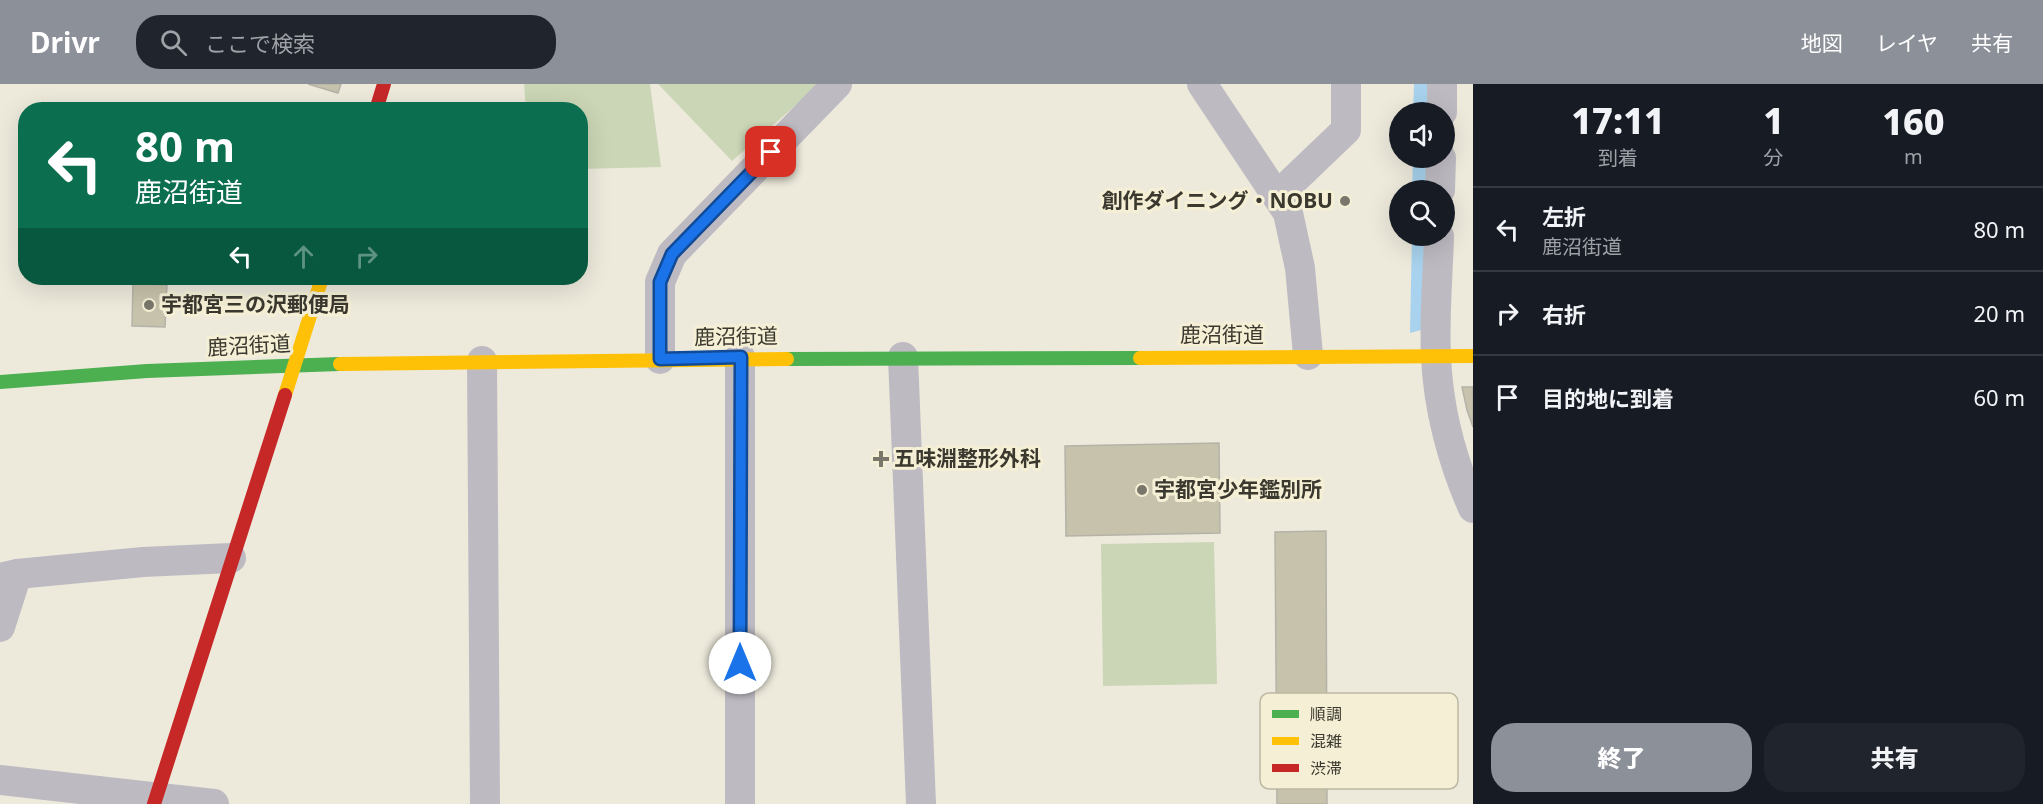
<!DOCTYPE html>
<html lang="ja">
<head>
<meta charset="utf-8">
<style>
  :root { --surface:#171b24; --page:#20242c; --text:#f1f3f6; --muted:#9ea1a6; --line:#363941; --accent:#8c9099 }
  body { margin:0; font-family:"Noto Sans","Noto Sans JP",sans-serif; background:var(--page); color:var(--text); height:100vh; display:flex; flex-direction:column; font-size:22px; white-space:nowrap }
  * { box-sizing:border-box; margin:0 }
  p { font-size:20px; color:var(--muted) }
  .icon { flex:none; width:33px; height:33px; fill:none; stroke:currentColor; stroke-width:2; stroke-linecap:round; stroke-linejoin:round }
  .map { position:relative; flex:1; overflow:hidden }
  .drawer { display:flex; flex-direction:column; background:var(--surface); width:570px }
  .drawer>* { flex:none }
  .guide { position:absolute; left:18px; top:18px; width:570px; height:183px; border-radius:24px; box-shadow:0 6px 24px #0002; background:#0b6e4f; color:#fff; overflow:hidden }
  .buttons { position:absolute; left:1389px; top:18px; display:grid; gap:12px }
  .buttons a { display:grid; place-items:center; width:66px; height:66px; border-radius:50%; background:var(--surface); box-shadow:0 6px 24px #0002; font-size:30px }
  .pin { position:absolute; display:grid; place-items:center; width:51px; height:51px; color:#fff; margin:-26px; border-radius:12px; box-shadow:0 3px 9px #0006 }
  .me { position:absolute; width:66px; margin:-33px; rotate:0deg; stroke-linejoin:round; filter:drop-shadow(0 0 4px #0008) }
  .turn { display:flex; align-items:center; gap:21px; height:126px; padding:0 18px; font-size:27px }
  .turn .icon { width:78px; height:78px; stroke-width:2.5 }
  .turn b { display:block; font-size:42px; line-height:51px }
  .lanes { display:flex; align-items:center; height:57px; padding:0 18px; background:#0003; justify-content:center; gap:30px; direction:ltr }
  .lanes .off { opacity:.35 }
  .eta { display:flex; justify-content:space-evenly; align-items:center; height:102px; text-align:center }
  .eta b { font-size:36px; font-weight:800; line-height:42px }
  .button { display:flex; gap:12px; margin-top:auto; padding:12px 18px }
  .button a { flex:1; height:69px; border-radius:24px; background:var(--accent); color:#fff; font-size:24px; font-weight:800; line-height:69px; text-align:center }
  .button a+a { background:var(--page); color:var(--text) }
  ul { padding:0; list-style:none }
  li { display:flex; align-items:center; gap:18px; height:84px; padding:0 18px; border-top:2px solid var(--line) }
  li div { flex:1 }
  li b { display:block; font-size:22px }
  li em { font-style:normal }
  header { display:flex; align-items:center; gap:36px; box-sizing:border-box; height:84px; padding:0 30px; background:var(--accent); color:#fff }
  header strong { font-size:28px }
  nav { display:flex; gap:33px; margin-inline-start:auto; font-size:21px }
  .search { width:420px; height:54px; background:var(--page); display:flex; align-items:center; gap:15px; box-sizing:border-box; padding:0 21px; border-radius:24px; color:var(--muted); font-size:22px }
  main { display:flex; flex:1; min-height:0 }
  .map>svg:first-child { display:block }
  .green { fill:#cbd6b6 }
  .water { fill:#a8d2ed }
  .building { fill:#c7c2ab; stroke:#b5b3a8; stroke-width:1.5 }
  .lines { fill:none; stroke-linecap:round; stroke-linejoin:round }
  .street { stroke:#bebac2; stroke-width:30 }
  .fast { stroke:#4caf50; stroke-width:14 }
  .slow { stroke:#ffc107; stroke-width:14 }
  .jam { stroke:#c62828; stroke-width:14 }
  .route-casing { stroke:#114b97; stroke-width:15 }
  .route { stroke:#1a73e8; stroke-width:10 }
  .poi-dot { fill:#79776c; stroke:#f4efd5; stroke-width:2 }
  .labels { text-anchor:middle; stroke-width:6; stroke-linejoin:round; paint-order:stroke }
  .poi-label { font-size:21px; font-weight:bold; fill:#3b392f; stroke:#f4efd5; text-anchor:start }
  .street-label { font-size:21px; fill:#3b392f; stroke:#f4efd5 }
  .key { fill:#f4efd5; stroke:#bcb8a3; stroke-width:1.5 }
  .key-label { font-size:16px; fill:#3b392f }
</style>
</head>
<body>
<header>
<strong>Drivr</strong>
<div class="search"><svg class="icon" aria-label="search" viewBox="0 0 24 24"><circle cx="10" cy="10" r="6"/><path d="M15 15l6 6"/></svg>ここで検索</div>
<nav><a>地図</a><a>レイヤ</a><a>共有</a></nav>
</header>
<main>
<div class="map">
<svg width="1473" height="720" viewBox="0 0 1473 720">
  <rect width="100%" height="100%" fill="#edeadc"/>
  <!-- green -->
  <g class="green">
    <path d="M 524,0 L 650,0 L 661,83 L 581,85 L 580,26 L 526,25 Z"/>
    <path d="M 658,0 L 820,0 L 732,77 Z"/>
    <path d="M 1214,458 L 1217,600 L 1103,602 L 1101,460 Z"/>
  </g>
  <!-- water -->
  <g class="water">
    <path d="M 1414,0 L 1431,0 L 1430,28 L 1413,28 Z"/>
    <path d="M 1413,74 L 1429,74 L 1428,106 L 1412,106 Z"/>
    <path d="M 1412,152 L 1427,152 L 1425,245 L 1410,249 Z"/>
  </g>
  <!-- building -->
  <g class="building">
    <path d="M 308,0 L 341,0 L 338,9 Z"/>
    <path d="M 133,199 L 167,201 L 165,243 L 132,242 Z"/>
    <path d="M 1462,303 L 1473,303 L 1473,343 L 1467,326 Z"/>
    <path d="M 1219,359 L 1220,449 L 1066,452 L 1065,362 Z"/>
    <path d="M 1326,447 L 1327,720 L 1277,720 L 1275,448 Z"/>
  </g>
  <g class="lines">
    <!-- street -->
    <g class="street">
      <path d="M 1202,0 L 1288,129 L 1300,184 L 1308,271"/>
      <path d="M 1442,28 L 1442,0"/>
      <path d="M 1440,106 L 1441,74"/>
      <path d="M 1277,112 L 1346,46 L 1346,0"/>
      <path d="M 1439,152 C 1438,191 1434,232 1436,272 C 1438,323 1452,377 1473,424"/>
      <path d="M 903,273 L 921,720"/>
      <path d="M 660,275 L 660,198 L 672,170 L 837,0"/>
      <path d="M 482,277 L 485,720"/>
      <path d="M 0,494 L 17,490 L 143,478 L 231,474"/>
      <path d="M 0,543 L 17,490"/>
      <path d="M 0,696 L 214,720"/>
      <path d="M 740,720 L 740,273"/>
    </g>
    <!-- fast -->
    <g class="fast">
      <path d="M 787,275 L 1140,274"/>
      <path d="M 0,298 L 147,287 L 340,280"/>
    </g>
    <!-- slow -->
    <g class="slow">
      <path d="M 1140,274 L 1473,272"/>
      <path d="M 340,280 L 787,275"/>
      <path d="M 285,311 L 322,194"/>
    </g>
    <!-- jam -->
    <g class="jam">
      <path d="M 376,26 L 384,0"/>
      <path d="M 154,720 L 285,311"/>
    </g>
  </g>
  <g class="lines">
    <!-- route casing -->
    <g class="route-casing">
      <path id="route" d="M 740,579 L 741,273 L 660,275 L 660,198 L 672,170 L 771,68"/>
    </g>
    <!-- route -->
    <use href="#route" class="route"/>
  </g>
  <!-- markers -->
  <g class="poi-dot">
    <circle cx="1345" cy="117" r="6"/>
    <circle cx="149" cy="221" r="6"/>
    <path d="M878 366h6v6h6v6h-6v6h-6v-6h-6v-6h6z"/>
    <circle cx="1142" cy="406" r="6"/>
  </g>
  <g class="labels">
    <!-- poi labels -->
    <g class="poi-label">
      <text x="1333" y="124" text-anchor="end">創作ダイニング・NOBU</text>
      <text x="161" y="228">宇都宮三の沢郵便局</text>
      <text x="894" y="382">五味淵整形外科</text>
      <text x="1154" y="413">宇都宮少年鑑別所</text>
    </g>
    <!-- street labels -->
    <g class="street-label">
      <text x="1222" y="258">鹿沼街道</text>
      <text transform="translate(736 253) rotate(-1)" y="7">鹿沼街道</text>
      <text transform="translate(249 262) rotate(-3)" y="7">鹿沼街道</text>
    </g>
  </g>
  <!-- legend -->
  <rect x="1260" y="609" width="198" height="96" rx="9" class="key"/>
  <rect x="1272" y="626" width="27" height="8" fill="#4caf50"/>
  <rect x="1272" y="653" width="27" height="8" fill="#ffc107"/>
  <rect x="1272" y="680" width="27" height="8" fill="#c62828"/>
  <g class="key-label">
    <text x="1310" y="636">順調</text>
    <text x="1310" y="663">混雑</text>
    <text x="1310" y="690">渋滞</text>
  </g>
</svg>
<div class="buttons">
<a><svg class="icon" aria-label="sound" viewBox="0 0 24 24"><path d="M4 9h4l5-4v14l-5-4H4zM17 9q2 3 0 6"/></svg></a>
<a><svg class="icon" aria-label="search" viewBox="0 0 24 24"><circle cx="10" cy="10" r="6"/><path d="M15 15l6 6"/></svg></a>
</div>
<div class="pin" style="left:771px;top:68px;background:#d93025"><svg class="icon" aria-label="arrive" viewBox="0 0 24 24"><path d="M6 21V4h12l-3 4 3 4H6"/></svg></div>
<svg class="me" style="left:740px;top:579px" viewBox="-20 -20 40 40"><circle r="19" fill="#fff"/><path d="M0-13L10 11 0 6-10 11z" fill="#1a73e8"/></svg>
<div class="guide">
<div class="turn"><svg class="icon" aria-label="left" viewBox="0 0 24 24"><path d="M17 20v-9H6M10 6l-5 5 5 5"/></svg><div><b>80 m</b>鹿沼街道</div></div>
<div class="lanes"><svg class="icon" aria-label="left" viewBox="0 0 24 24"><path d="M17 20v-9H6M10 6l-5 5 5 5"/></svg><svg class="icon off" aria-label="ahead" viewBox="0 0 24 24"><path d="M12 20V5M6 11l6-6 6 6"/></svg><svg class="icon off" aria-label="right" viewBox="0 0 24 24"><path d="M7 20v-9h11M14 6l5 5-5 5"/></svg></div>
</div>
</div>
<section class="drawer">
<div class="eta">
<div><b>17:11</b><p>到着</p></div>
<div><b>1</b><p>分</p></div>
<div><b>160</b><p>m</p></div>
</div>
<ul>
<li><svg class="icon" aria-label="left" viewBox="0 0 24 24"><path d="M17 20v-9H6M10 6l-5 5 5 5"/></svg><div><b>左折</b><p>鹿沼街道</p></div><em>80 m</em></li>
<li><svg class="icon" aria-label="right" viewBox="0 0 24 24"><path d="M7 20v-9h11M14 6l5 5-5 5"/></svg><div><b>右折</b></div><em>20 m</em></li>
<li><svg class="icon" aria-label="arrive" viewBox="0 0 24 24"><path d="M6 21V4h12l-3 4 3 4H6"/></svg><div><b>目的地に到着</b></div><em>60 m</em></li>
</ul>
<div class="button"><a>終了</a><a>共有</a></div>
</section>
</main>
</body>
</html>
